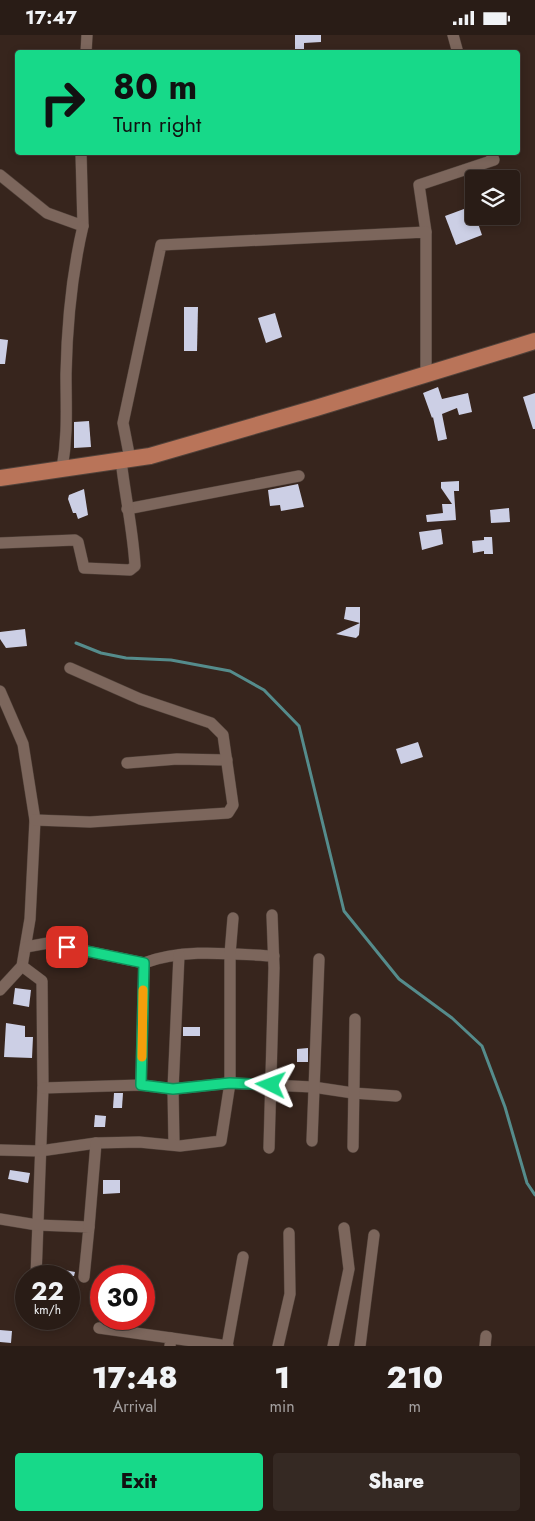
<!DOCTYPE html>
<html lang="en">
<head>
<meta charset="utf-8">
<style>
  :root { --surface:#291c16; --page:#352923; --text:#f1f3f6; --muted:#a5a1a1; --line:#453a35; --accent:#17d989 }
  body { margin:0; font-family:Jost,sans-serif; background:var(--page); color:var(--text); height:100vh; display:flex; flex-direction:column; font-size:19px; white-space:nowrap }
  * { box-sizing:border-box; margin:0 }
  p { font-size:16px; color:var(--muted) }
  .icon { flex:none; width:28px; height:28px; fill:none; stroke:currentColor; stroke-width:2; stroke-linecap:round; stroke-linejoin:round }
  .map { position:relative; height:1311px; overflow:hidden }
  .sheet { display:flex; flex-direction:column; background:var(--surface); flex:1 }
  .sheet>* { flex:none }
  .banner { position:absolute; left:15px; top:15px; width:505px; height:105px; border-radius:5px; box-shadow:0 2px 8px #0003,0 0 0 1px var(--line); background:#17d989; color:#111; overflow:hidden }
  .controls { position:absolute; left:465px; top:135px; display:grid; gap:10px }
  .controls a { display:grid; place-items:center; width:55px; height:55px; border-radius:5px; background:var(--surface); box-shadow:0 2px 8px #0003,0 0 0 1px var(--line); font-size:25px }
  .speed { position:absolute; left:15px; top:1230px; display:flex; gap:10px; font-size:25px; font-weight:700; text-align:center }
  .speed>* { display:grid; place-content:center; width:65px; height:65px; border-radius:50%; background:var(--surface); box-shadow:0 2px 8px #0003,0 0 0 1px var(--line); line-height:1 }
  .speed small { font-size:12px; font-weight:400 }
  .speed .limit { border:8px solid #d22; background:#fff; color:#111 }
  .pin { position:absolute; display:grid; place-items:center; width:42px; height:42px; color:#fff; margin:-21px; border-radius:10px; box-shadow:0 2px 8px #0006 }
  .me { position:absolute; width:55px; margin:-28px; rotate:273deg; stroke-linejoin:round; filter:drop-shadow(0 0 4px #0008) }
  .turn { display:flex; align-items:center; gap:18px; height:105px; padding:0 15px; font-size:22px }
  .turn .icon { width:65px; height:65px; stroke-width:2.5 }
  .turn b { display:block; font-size:35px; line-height:42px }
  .eta { display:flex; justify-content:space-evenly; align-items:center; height:85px; text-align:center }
  .eta b { font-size:30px; font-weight:800; line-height:35px }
  .primary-button { display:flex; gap:10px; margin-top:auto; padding:10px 15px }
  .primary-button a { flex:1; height:58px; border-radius:5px; background:var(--accent); color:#111; font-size:20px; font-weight:800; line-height:58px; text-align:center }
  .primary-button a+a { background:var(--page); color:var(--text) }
  .status { display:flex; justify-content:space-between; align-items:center; height:35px; padding:0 25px; background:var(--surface); direction:ltr }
  .status svg { height:14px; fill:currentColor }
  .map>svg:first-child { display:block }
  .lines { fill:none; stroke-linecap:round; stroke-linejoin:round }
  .stream { stroke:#558c8c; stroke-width:3 }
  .building { fill:#cccfe5 }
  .minor-casing { stroke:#51423a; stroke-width:12 }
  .highway-casing { stroke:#51423a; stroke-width:18 }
  .minor { stroke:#7c665c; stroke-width:11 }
  .highway { stroke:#b97459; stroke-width:16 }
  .route-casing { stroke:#0f8d59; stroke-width:12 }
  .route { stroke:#17d989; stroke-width:9 }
  .slow { stroke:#f59e0b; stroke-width:9 }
</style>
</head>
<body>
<div class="status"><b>17:47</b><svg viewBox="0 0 49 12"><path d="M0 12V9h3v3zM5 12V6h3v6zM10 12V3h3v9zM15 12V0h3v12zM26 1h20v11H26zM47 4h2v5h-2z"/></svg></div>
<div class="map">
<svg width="535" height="1311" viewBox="0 0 535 1311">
  <rect width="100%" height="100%" fill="#37251d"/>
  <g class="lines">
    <!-- stream -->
    <path class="stream" d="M 76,608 L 101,618 L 126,623 L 171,625 L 230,636 L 264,655 L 299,691 L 344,876 L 399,944 L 452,983 L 482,1011 L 505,1072 L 527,1148 L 535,1160"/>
  </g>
  <!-- building -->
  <g class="building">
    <path d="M 295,0 L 321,0 L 321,7 L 304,8 L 304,18 L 295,18 Z"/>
    <path d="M 472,171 L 482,200 L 456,210 L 445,181 Z"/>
    <path d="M 184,272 L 198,272 L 197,316 L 184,316 Z"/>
    <path d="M 275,278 L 282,302 L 266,308 L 258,283 Z"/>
    <path d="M 0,304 L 8,305 L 5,329 L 0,329 Z"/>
    <path d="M 438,352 L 442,364 L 468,358 L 472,377 L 459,380 L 457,373 L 442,379 L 447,404 L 438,406 L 433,382 L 432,383 L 423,358 Z"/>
    <path d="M 535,358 L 535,394 L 533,394 L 523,362 Z"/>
    <path d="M 89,386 L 91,412 L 74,413 L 74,387 Z"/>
    <path d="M 459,446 L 459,456 L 454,456 L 456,485 L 427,487 L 426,480 L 443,478 L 442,469 L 452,469 L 441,453 L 441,447 Z"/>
    <path d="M 298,449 L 304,472 L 281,476 L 280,470 L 270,471 L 268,455 Z"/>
    <path d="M 84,454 L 88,480 L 78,484 L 76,478 L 73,478 L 68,464 L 69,460 Z"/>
    <path d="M 509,473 L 510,487 L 491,488 L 490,475 Z"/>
    <path d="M 441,494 L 443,509 L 422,515 L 419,497 Z"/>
    <path d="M 484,502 L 492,502 L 493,519 L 484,519 L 484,516 L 473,518 L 472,506 L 484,505 Z"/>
    <path d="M 346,572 L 360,572 L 360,588 L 344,584 Z"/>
    <path d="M 360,588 L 359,600 L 356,603 L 336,599 Z"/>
    <path d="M 25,594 L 27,611 L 6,613 L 0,604 L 0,597 Z"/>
    <path d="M 418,707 L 423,722 L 401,729 L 396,714 Z"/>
    <path d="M 15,953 L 31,955 L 29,972 L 13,969 Z"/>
    <path d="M 6,988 L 25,991 L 25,1002 L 33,1002 L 32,1023 L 4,1022 Z"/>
    <rect x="183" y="992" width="17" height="9"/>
    <path d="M 308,1013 L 308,1027 L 297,1027 L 297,1014 Z"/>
    <path d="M 114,1058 L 123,1058 L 122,1073 L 113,1073 Z"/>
    <path d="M 95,1080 L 106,1081 L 105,1092 L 94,1092 Z"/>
    <path d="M 10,1135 L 30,1138 L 28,1148 L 8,1144 Z"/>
    <path d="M 103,1145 L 120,1145 L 120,1158 L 103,1159 Z"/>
    <path d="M 44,1231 L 75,1237 L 74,1241 L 44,1241 Z"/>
    <path d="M 0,1295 L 12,1296 L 11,1308 L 0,1307 Z"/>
  </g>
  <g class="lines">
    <!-- minor casing -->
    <g class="minor-casing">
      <g id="minor">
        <path d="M 453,0 L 458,18"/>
        <path d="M 86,18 L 87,0"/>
        <path d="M 0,140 L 47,178 L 83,191 L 81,118"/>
        <path d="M 426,197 L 419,150 L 494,125 L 491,118"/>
        <path d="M 130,424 L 123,388 L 161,210 L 426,197 L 426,340"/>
        <path d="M 62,434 C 68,399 66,373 66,339 C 67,290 72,238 83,191"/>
        <path d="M 127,474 L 299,441"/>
        <path d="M 0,508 L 75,505 L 78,507 L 84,533 L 130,535 L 135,531 C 133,495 125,461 121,425"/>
        <path d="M 0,656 L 23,709 L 35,785 L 30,884 L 22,931 L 0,955"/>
        <path d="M 127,728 L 177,724 L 227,725"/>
        <path d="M 35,785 L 90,787 L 228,778 L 233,770 L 223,700 L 211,688 L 140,664 L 70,633"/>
        <path d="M 26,912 L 48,908 L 144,928 L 141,1050"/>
        <path d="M 144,928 C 184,913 231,919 274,921"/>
        <path d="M 22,931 L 42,946 L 43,1053 L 36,1241"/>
        <path d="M 43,1053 L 141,1050 L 173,1054 L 230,1048 L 313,1052 L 353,1058 L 396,1061"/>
        <path d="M 312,1106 L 319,924"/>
        <path d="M 174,1109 L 173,1054 L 179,920"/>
        <path d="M 353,1112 L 355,984"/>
        <path d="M 269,1113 L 274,933 L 272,880"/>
        <path d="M 0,1115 L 40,1116 L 96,1108 L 139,1107 L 180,1111 L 221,1106 L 230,1048 L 230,919 L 233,883"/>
        <path d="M 0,1184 L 37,1190 L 89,1192 L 84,1242"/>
        <path d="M 89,1192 L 96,1108"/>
        <path d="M 99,1293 L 171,1303 L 170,1311"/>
        <path d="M 171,1303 L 228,1311"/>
        <path d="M 227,1311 L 243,1222"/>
        <path d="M 278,1311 L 290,1259 L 289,1198"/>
        <path d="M 333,1311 L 349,1234 L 344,1193"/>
        <path d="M 360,1311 L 374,1200"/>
        <path d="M 485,1311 L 486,1301"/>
      </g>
    </g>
    <!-- highway casing -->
    <g class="highway-casing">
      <path id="highway" d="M 0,443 L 150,421 L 316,373 L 535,306"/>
    </g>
    <!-- minor -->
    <use href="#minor" class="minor"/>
    <!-- highway -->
    <use href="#highway" class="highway"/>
  </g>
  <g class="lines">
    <!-- route casing -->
    <g class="route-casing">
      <path id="route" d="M 67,912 L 144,928 L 141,1050 L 173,1054 L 230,1048 L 271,1050"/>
    </g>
    <!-- route -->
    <use href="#route" class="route"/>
    <!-- slow -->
    <path class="slow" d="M 142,1022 L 143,955"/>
  </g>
</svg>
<div class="controls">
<a><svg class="icon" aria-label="layers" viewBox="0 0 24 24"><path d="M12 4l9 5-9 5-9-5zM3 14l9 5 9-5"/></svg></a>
</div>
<div class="speed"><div>22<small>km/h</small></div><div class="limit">30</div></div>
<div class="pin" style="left:67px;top:912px;background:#d93025"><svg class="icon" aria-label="arrive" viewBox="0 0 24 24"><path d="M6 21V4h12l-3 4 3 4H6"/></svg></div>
<svg class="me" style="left:271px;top:1050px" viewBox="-20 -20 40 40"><path d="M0-17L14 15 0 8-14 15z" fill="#17d989" stroke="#fff" stroke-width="4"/></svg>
<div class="banner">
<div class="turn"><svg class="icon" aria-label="right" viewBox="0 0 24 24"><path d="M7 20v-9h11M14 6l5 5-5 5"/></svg><div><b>80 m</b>Turn right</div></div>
</div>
</div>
<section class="sheet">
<div class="eta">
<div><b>17:48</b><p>Arrival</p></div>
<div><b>1</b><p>min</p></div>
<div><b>210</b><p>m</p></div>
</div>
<div class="primary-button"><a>Exit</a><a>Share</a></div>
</section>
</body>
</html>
